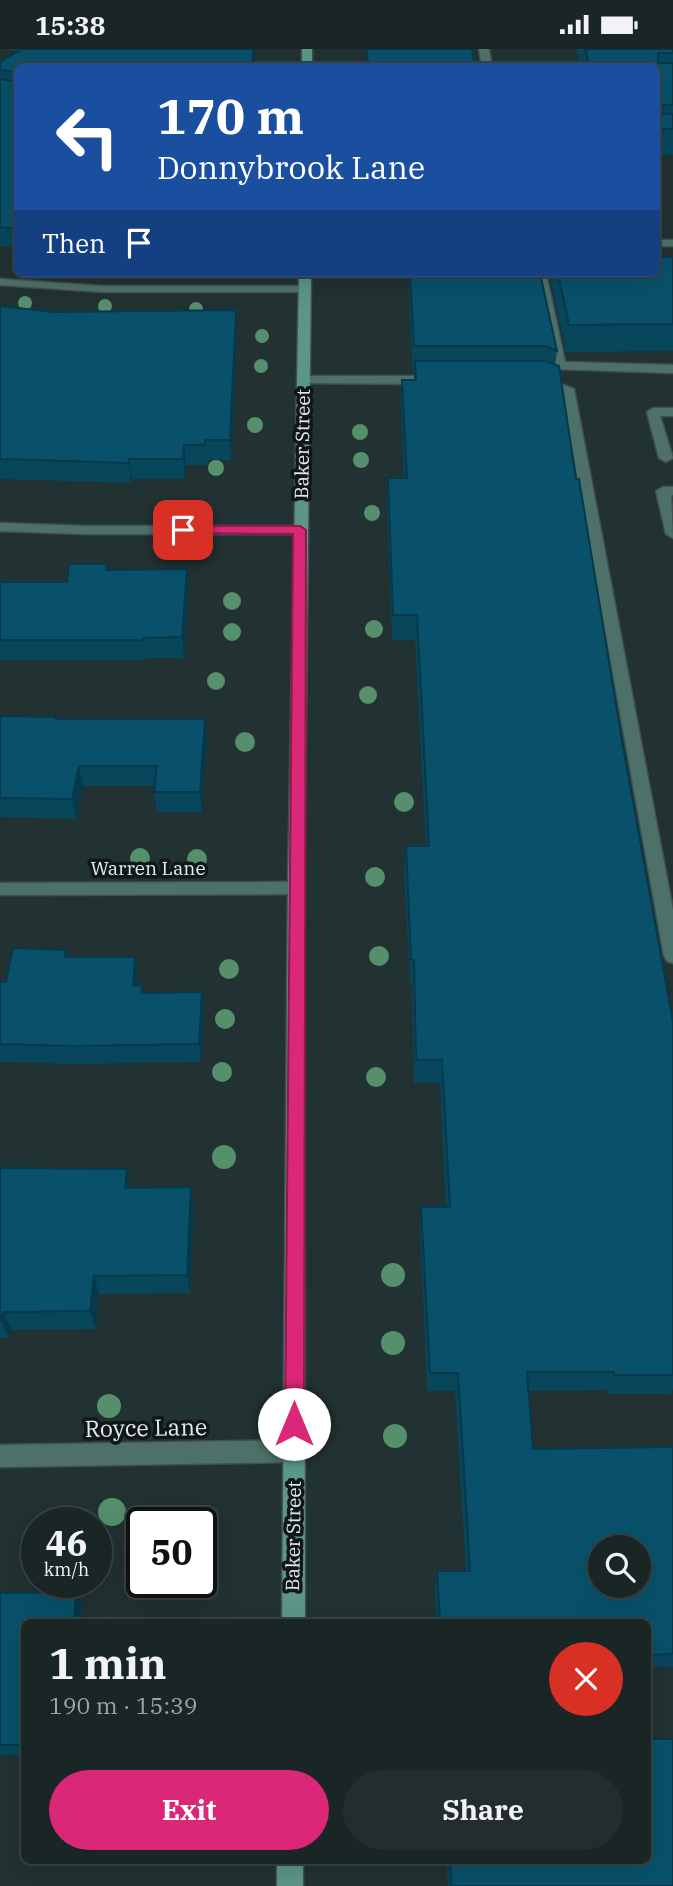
<!DOCTYPE html>
<html lang="en">
<head>
<meta charset="utf-8">
<style>
  :root { --surface:#1a2526; --page:#232d2e; --text:#f1f3f6; --muted:#9fa5a7; --line:#384243; --accent:#db2777 }
  body { margin:0; font-family:"IBM Plex Serif",serif; background:var(--page); color:var(--text); height:100vh; display:flex; flex-direction:column; font-size:26px; white-space:nowrap }
  * { box-sizing:border-box; margin:0 }
  p { font-size:23px; color:var(--muted) }
  .icon { flex:none; width:38px; height:38px; fill:none; stroke:currentColor; stroke-width:2; stroke-linecap:round; stroke-linejoin:round }
  .map { position:relative; flex:1; overflow:hidden }
  .drawer { position:absolute; left:21px; top:1570px; width:630px; height:245px; display:flex; flex-direction:column; background:var(--surface); border-radius:10px; box-shadow:0 7px 28px #0002,0 0 0 2px var(--line) }
  .drawer>* { flex:none }
  .top-card { position:absolute; left:14px; top:14px; width:646px; height:214px; border-radius:10px; box-shadow:0 7px 28px #0002,0 0 0 2px var(--line); background:#1a4fa0; color:#fff; overflow:hidden }
  .fabs { position:absolute; left:588px; top:1486px; display:grid; gap:14px }
  .fabs a { display:grid; place-items:center; width:63px; height:63px; border-radius:50%; background:var(--surface); box-shadow:0 7px 28px #0002,0 0 0 2px var(--line); font-size:35px }
  .speed { position:absolute; left:21px; top:1458px; display:flex; gap:14px; font-size:35px; font-weight:700; text-align:center }
  .speed>* { display:grid; place-content:center; width:91px; height:91px; border-radius:50%; background:var(--surface); box-shadow:0 7px 28px #0002,0 0 0 2px var(--line); line-height:1 }
  .speed small { font-size:18px; font-weight:400 }
  .speed .limit { border:4px solid #111; border-radius:10px; background:#fff; color:#111 }
  .pin { position:absolute; display:grid; place-items:center; width:60px; height:60px; color:#fff; margin:-30px; border-radius:14px; box-shadow:0 4px 10px #0006 }
  .me { position:absolute; width:77px; margin:-38px; rotate:0deg; stroke-linejoin:round; filter:drop-shadow(0 0 5px #0008) }
  .turn { display:flex; align-items:center; gap:24px; height:147px; padding:0 28px; font-size:32px }
  .turn .icon { width:91px; height:91px; stroke-width:2.5 }
  .turn b { display:block; font-size:49px; line-height:60px }
  .then { display:flex; align-items:center; height:66px; padding:0 28px; background:#0003; gap:14px; font-size:26px }
  .round { display:grid; place-items:center; flex:none; width:74px; height:74px; border-radius:37px; background:var(--page) }
  .overview { display:flex; align-items:center; justify-content:space-between; height:119px; padding:0 28px }
  h1 { font-size:42px; font-weight:800; line-height:52px }
  .cta { display:flex; gap:14px; margin-top:auto; padding:14px 28px }
  .cta a { flex:1; height:80px; border-radius:42px; background:var(--accent); color:#fff; font-size:28px; font-weight:800; line-height:80px; text-align:center }
  .cta a+a { background:var(--page); color:var(--text) }
  .status { display:flex; justify-content:space-between; align-items:center; height:49px; padding:0 35px; background:var(--surface); direction:ltr }
  .status svg { height:19px; fill:currentColor }
  .map>svg:first-child { display:block }
  .lines { fill:none; stroke-linecap:round; stroke-linejoin:round }
  .service-casing { stroke:#414f50; stroke-width:3 }
  .minor-casing { stroke:#414f50; stroke-width:3 }
  .secondary-casing { stroke:#414f50; stroke-width:3 }
  .service { fill:#4d7168; fill-rule:evenodd }
  .minor { fill:#4d7168; fill-rule:evenodd }
  .secondary { fill:#5b9689; fill-rule:evenodd }
  .tree { fill:#568f6c }
  .wall { fill:#08465c }
  .shaded-wall { fill:#06394b }
  .building { fill:#09516b; stroke:#06394b; stroke-width:2; fill-rule:evenodd }
  .route { fill:#db2777; stroke:#8e194d; stroke-width:2 }
  .labels { text-anchor:middle; stroke-width:7; stroke-linejoin:round; paint-order:stroke }
  .street-label { font-size:19px; fill:#e2ebec; stroke:#111718 }
  .near-street-label { font-size:23px; fill:#e2ebec; stroke:#111718 }
</style>
</head>
<body>
<div class="status"><b>15:38</b><svg viewBox="0 0 49 12"><path d="M0 12V9h3v3zM5 12V6h3v6zM10 12V3h3v9zM15 12V0h3v12zM26 1h20v11H26zM47 4h2v5h-2z"/></svg></div>
<div class="map">
<svg width="673" height="1837" viewBox="0 0 673 1837">
  <rect width="100%" height="100%" fill="#223132"/>
  <g class="lines">
    <!-- service casing -->
    <g class="service-casing">
      <g id="service">
        <path d="M 479,0 L 489,0 L 492,18 L 482,18 Z"/>
        <rect x="656" y="191" width="17" height="6"/>
        <path d="M 300,224 L 452,224 L 446,227 L 305,228 Z"/>
        <path d="M 534,224 L 546,224 L 565,313 L 673,316 L 673,324 L 556,320 Z"/>
        <path d="M 304,327 L 425,327 L 431,331 L 425,335 L 300,334 L 298,331 Z"/>
        <path d="M 540,327 L 574,340 L 673,861 L 673,914 L 667,912 L 664,907 L 562,342 L 536,334 L 536,328 Z"/>
        <path d="M 673,359 L 673,367 L 660,367 L 673,409 L 666,413 L 659,409 L 647,363 L 653,359 Z"/>
        <path d="M 663,438 L 673,438 L 673,446 L 671,446 L 673,489 L 666,485 L 656,442 Z"/>
      </g>
    </g>
    <!-- minor casing -->
    <g class="minor-casing">
      <g id="minor">
        <path d="M 0,230 L 102,237 L 304,237 L 310,240 L 304,243 L 102,243 L 0,236 Z"/>
        <path d="M 0,474 L 84,477 L 300,477 L 307,481 L 300,485 L 84,485 L 0,482 Z"/>
        <path d="M 296,833 L 302,834 L 304,839 L 302,844 L 296,845 L 0,846 L 0,834 Z"/>
        <path d="M 294,1391 L 302,1394 L 305,1402 L 302,1410 L 294,1413 L 0,1418 L 0,1396 Z"/>
      </g>
    </g>
    <!-- secondary casing -->
    <g class="secondary-casing">
      <g id="secondary">
        <rect x="302" y="0" width="10" height="18"/>
        <path d="M 299,224 L 311,224 L 304,839 L 305,1573 L 282,1573 L 288,839 Z"/>
        <rect x="277" y="1811" width="26" height="26"/>
      </g>
    </g>
    <!-- service -->
    <use href="#service" class="service"/>
    <!-- minor -->
    <use href="#minor" class="minor"/>
    <!-- secondary -->
    <use href="#secondary" class="secondary"/>
  </g>
  <!-- trees -->
  <g class="tree">
    <circle cx="25" cy="254" r="7"/>
    <circle cx="105" cy="257" r="7"/>
    <circle cx="196" cy="260" r="7"/>
    <circle cx="262" cy="287" r="7"/>
    <circle cx="261" cy="317" r="7"/>
    <circle cx="255" cy="376" r="8"/>
    <circle cx="360" cy="383" r="8"/>
    <circle cx="361" cy="411" r="8"/>
    <circle cx="216" cy="419" r="8"/>
    <circle cx="372" cy="464" r="8"/>
    <circle cx="232" cy="552" r="9"/>
    <circle cx="374" cy="580" r="9"/>
    <circle cx="232" cy="583" r="9"/>
    <circle cx="216" cy="632" r="9"/>
    <circle cx="368" cy="646" r="9"/>
    <circle cx="245" cy="693" r="10"/>
    <circle cx="404" cy="753" r="10"/>
    <circle cx="140" cy="809" r="10"/>
    <circle cx="197" cy="810" r="10"/>
    <circle cx="375" cy="828" r="10"/>
    <circle cx="379" cy="907" r="10"/>
    <circle cx="229" cy="920" r="10"/>
    <circle cx="225" cy="970" r="10"/>
    <circle cx="222" cy="1023" r="10"/>
    <circle cx="376" cy="1028" r="10"/>
    <circle cx="224" cy="1108" r="12"/>
    <circle cx="393" cy="1226" r="12"/>
    <circle cx="393" cy="1294" r="12"/>
    <circle cx="109" cy="1357" r="12"/>
    <circle cx="395" cy="1387" r="12"/>
    <circle cx="112" cy="1463" r="14"/>
  </g>
  <!-- wall -->
  <g class="wall">
    <path d="M 8,0 L 255,0 L 18,18 L 18,198 L 0,197 L 0,13 L 18,3 Z"/>
    <path d="M 577,0 L 673,0 L 673,106 L 656,106 L 656,18 L 580,18 Z"/>
    <path d="M 673,208 L 673,302 L 566,303 L 549,224 L 656,224 Z"/>
    <path d="M 410,224 L 557,302 L 555,316 L 673,973 L 673,1340 L 671,1345 L 608,1345 L 607,1341 L 529,1342 L 533,1400 L 673,1398 L 673,1618 L 648,1618 L 648,1573 L 436,1573 L 435,1536 L 437,1522 L 466,1522 L 455,1342 L 427,1342 L 420,1178 L 421,1158 L 446,1158 L 440,1034 L 414,1034 L 412,935 L 410,935 L 404,821 L 406,797 L 426,797 L 415,591 L 392,591 L 387,455 L 388,429 L 404,429 L 401,356 L 402,331 L 414,331 L 414,324 L 413,324 L 409,251 Z"/>
    <path d="M 0,257 L 237,281 L 231,411 L 207,411 L 207,416 L 186,416 L 185,430 L 132,430 L 131,434 L 0,430 Z"/>
    <path d="M 107,515 L 108,521 L 187,520 L 189,540 L 184,609 L 146,609 L 145,611 L 0,611 L 0,533 L 67,533 Z"/>
    <path d="M 0,667 L 57,670 L 205,670 L 207,690 L 202,763 L 157,763 L 154,743 L 155,737 L 83,737 L 76,770 L 0,768 Z"/>
    <path d="M 66,901 L 68,908 L 138,926 L 138,937 L 144,944 L 202,943 L 204,962 L 201,1013 L 77,1015 L 0,1013 L 0,933 L 6,933 Z"/>
    <path d="M 0,1119 L 127,1120 L 131,1139 L 191,1138 L 194,1158 L 190,1244 L 99,1245 L 96,1280 L 11,1281 L 9,1289 L 0,1289 Z"/>
    <path d="M 0,1544 L 83,1556 L 24,1573 L 24,1706 L 0,1706 Z"/>
    <path d="M 446,1811 L 648,1811 L 673,1837 L 448,1837 Z"/>
  </g>
  <!-- shaded-wall -->
  <g class="shaded-wall">
    <path d="M 253,0 L 255,0 L 254,18 L 252,18 Z"/>
    <path d="M 236,261 L 237,281 L 231,411 L 230,391 Z"/>
    <path d="M 184,396 L 186,416 L 185,430 L 183,410 Z"/>
    <path d="M 129,410 L 132,430 L 131,434 L 129,414 Z"/>
    <path d="M 187,520 L 189,540 L 184,609 L 182,588 Z"/>
    <path d="M 205,670 L 207,690 L 202,763 L 200,743 Z"/>
    <path d="M 79,717 L 83,737 L 76,770 L 72,750 Z"/>
    <path d="M 135,908 L 138,926 L 136,955 L 133,937 Z"/>
    <path d="M 202,943 L 204,962 L 201,1013 L 199,995 Z"/>
    <path d="M 127,1120 L 131,1140 L 125,1139 Z"/>
    <path d="M 191,1138 L 194,1158 L 190,1244 L 187,1226 Z"/>
    <path d="M 94,1227 L 99,1245 L 96,1280 L 90,1262 Z"/>
    <path d="M 3,1263 L 11,1281 L 9,1289 L 2,1272 Z"/>
    <path d="M 76,1543 L 83,1556 L 81,1573 L 74,1573 Z"/>
  </g>
  <!-- building -->
  <g class="building">
    <path d="M 22,0 L 253,0 L 252,18 L 18,18 L 18,180 L 0,178 L 0,30 L 17,33 L 17,23 L 0,21 L 0,13 Z"/>
    <path d="M 367,0 L 472,0 L 475,18 L 368,18 Z"/>
    <path d="M 585,0 L 673,0 L 673,4 L 658,4 L 658,14 L 673,14 L 673,56 L 658,56 L 658,65 L 673,65 L 673,80 L 659,80 L 656,71 L 656,18 L 581,18 L 581,15 L 589,15 Z"/>
    <path d="M 656,208 L 673,208 L 673,275 L 569,276 L 558,224 L 656,224 Z"/>
    <path d="M 410,224 L 540,224 L 557,302 L 546,297 L 414,297 Z"/>
    <path d="M 0,257 L 53,263 L 236,261 L 230,391 L 205,391 L 205,396 L 184,396 L 183,410 L 129,410 L 129,414 L 0,410 Z"/>
    <path d="M 415,312 L 545,312 L 559,317 L 576,430 L 579,430 L 622,692 L 673,973 L 673,1326 L 614,1326 L 614,1323 L 527,1323 L 533,1400 L 673,1398 L 673,1605 L 651,1606 L 650,1600 L 648,1600 L 648,1573 L 440,1573 L 437,1522 L 470,1522 L 458,1324 L 430,1324 L 421,1158 L 450,1158 L 442,1011 L 416,1011 L 414,911 L 411,911 L 406,797 L 429,797 L 417,566 L 393,566 L 388,429 L 407,429 L 402,331 L 416,331 ZM 600,1498 L 639,1498 L 639,1536 L 600,1536 Z"/>
    <path d="M 69,515 L 107,515 L 106,521 L 187,520 L 182,588 L 143,589 L 143,591 L 0,591 L 0,533 L 67,533 Z"/>
    <path d="M 0,667 L 57,668 L 56,670 L 205,670 L 200,743 L 154,743 L 157,717 L 79,717 L 72,750 L 0,749 Z"/>
    <path d="M 13,899 L 66,901 L 65,908 L 135,908 L 133,937 L 142,936 L 142,944 L 202,943 L 199,995 L 72,997 L 0,995 L 0,933 L 6,933 Z"/>
    <path d="M 0,1119 L 127,1120 L 125,1139 L 191,1138 L 187,1226 L 94,1227 L 90,1262 L 3,1263 L 2,1272 L 0,1272 Z"/>
    <path d="M 76,1543 L 74,1573 L 24,1573 L 24,1696 L 0,1696 L 0,1544 Z"/>
    <path d="M 648,1690 L 673,1690 L 673,1837 L 451,1837 L 450,1811 L 648,1811 Z"/>
  </g>
  <!-- route -->
  <path class="route" d="M 183,477 L 300,477 L 306,481 L 304,1375 L 301,1382 L 294,1384 L 287,1382 L 285,1375 L 293,485 L 178,484 L 176,481 Z"/>
  <g class="labels">
    <!-- street labels -->
    <g class="street-label">
      <text transform="translate(302 395) rotate(-89)" y="7">Baker Street</text>
      <text x="148" y="826">Warren Lane</text>
      <text transform="translate(293 1487) rotate(-89)" y="7">Baker Street</text>
    </g>
    <!-- near-street labels -->
    <g class="near-street-label">
      <text transform="translate(146 1379) rotate(-1)" y="8">Royce Lane</text>
    </g>
  </g>
</svg>
<div class="fabs">
<a><svg class="icon" aria-label="search" viewBox="0 0 24 24"><circle cx="10" cy="10" r="6"/><path d="M15 15l6 6"/></svg></a>
</div>
<div class="speed"><div>46<small>km/h</small></div><div class="limit">50</div></div>
<div class="pin" style="left:183px;top:481px;background:#d93025"><svg class="icon" aria-label="arrive" viewBox="0 0 24 24"><path d="M6 21V4h12l-3 4 3 4H6"/></svg></div>
<svg class="me" style="left:294px;top:1375px" viewBox="-20 -20 40 40"><circle r="19" fill="#fff"/><path d="M0-13L10 11 0 6-10 11z" fill="#db2777"/></svg>
<div class="top-card">
<div class="turn"><svg class="icon" aria-label="left" viewBox="0 0 24 24"><path d="M17 20v-9H6M10 6l-5 5 5 5"/></svg><div><b>170 m</b>Donnybrook Lane</div></div>
<div class="then">Then<svg class="icon" aria-label="arrive" viewBox="0 0 24 24"><path d="M6 21V4h12l-3 4 3 4H6"/></svg></div>
</div>
<section class="drawer">
<div class="overview"><div><h1>1 min</h1><p>190 m · 15:39</p></div><a class="round" style="background:#d93025;color:#fff"><svg class="icon" aria-label="close" viewBox="0 0 24 24"><path d="M6 6l12 12M18 6L6 18"/></svg></a></div>
<div class="cta"><a>Exit</a><a>Share</a></div>
</section>
</div>
</body>
</html>
